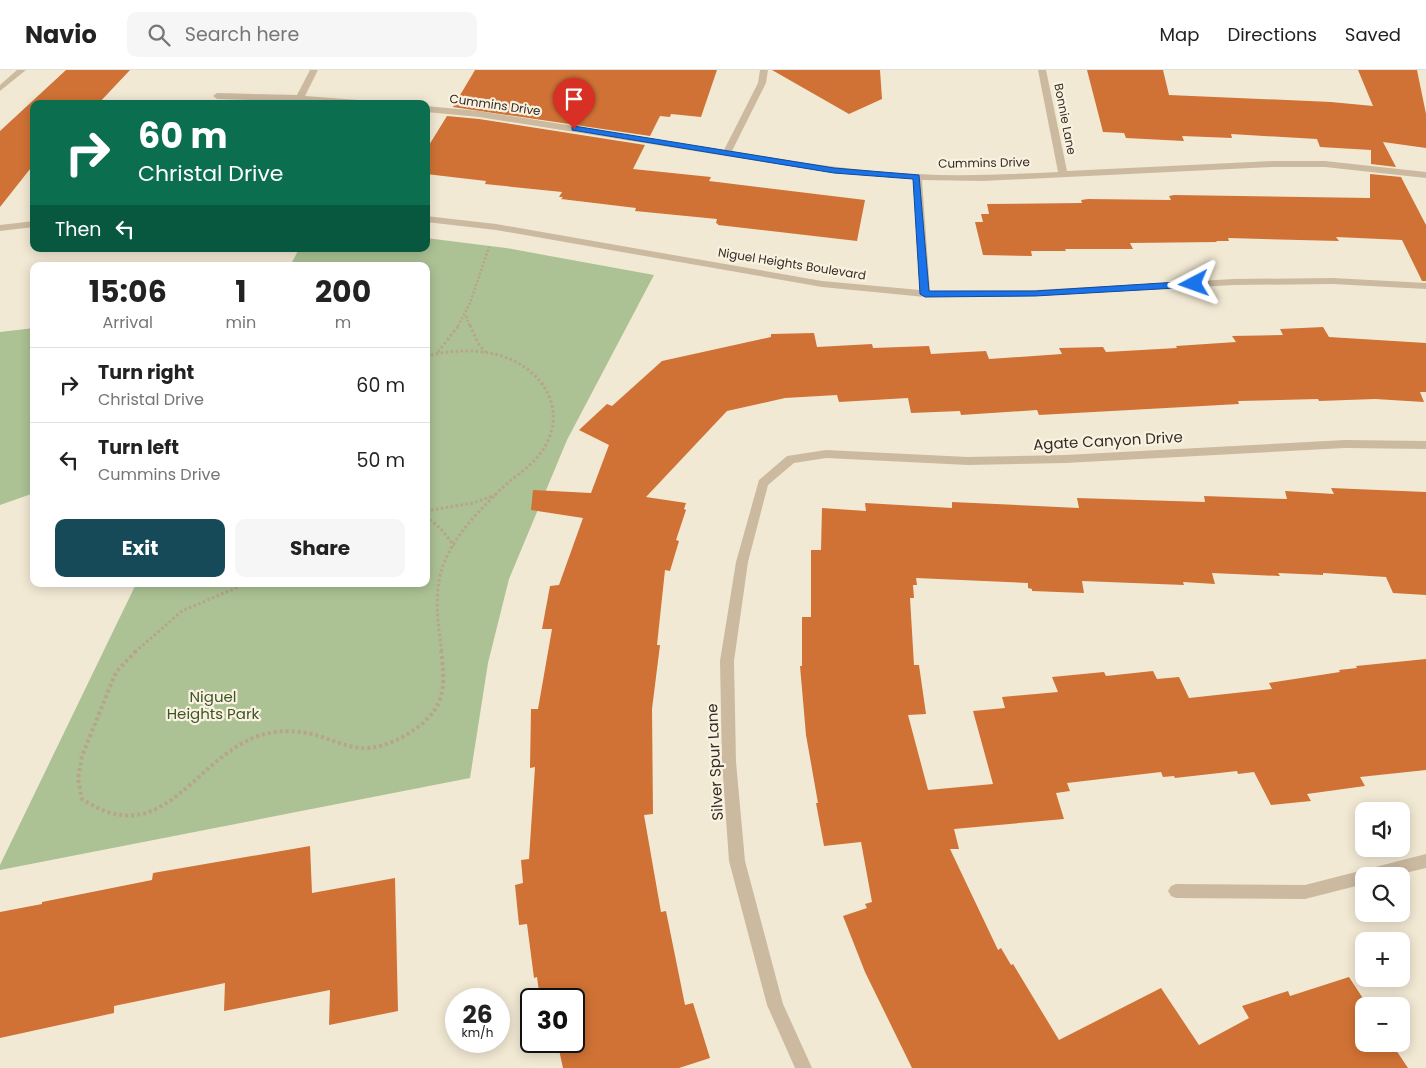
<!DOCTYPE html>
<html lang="en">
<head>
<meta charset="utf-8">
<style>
  :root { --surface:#fff; --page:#f6f6f6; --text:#222; --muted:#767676; --line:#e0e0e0; --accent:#174a58 }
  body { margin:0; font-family:Poppins,sans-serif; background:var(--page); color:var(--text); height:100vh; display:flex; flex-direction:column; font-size:19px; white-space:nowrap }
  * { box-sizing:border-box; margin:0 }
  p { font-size:16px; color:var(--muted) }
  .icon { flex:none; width:28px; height:28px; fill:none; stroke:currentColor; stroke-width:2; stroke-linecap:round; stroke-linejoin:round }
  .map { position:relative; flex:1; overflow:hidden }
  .details { position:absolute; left:30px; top:192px; width:400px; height:325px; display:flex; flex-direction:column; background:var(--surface); border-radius:10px; box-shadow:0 2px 12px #0003 }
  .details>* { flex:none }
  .hud { position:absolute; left:30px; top:30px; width:400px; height:152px; border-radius:10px; box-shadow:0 2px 12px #0003; background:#0b6e4f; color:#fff; overflow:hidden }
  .fabs { position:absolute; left:1355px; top:732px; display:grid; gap:10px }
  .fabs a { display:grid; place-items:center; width:55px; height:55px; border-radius:10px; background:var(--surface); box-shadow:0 2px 12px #0003; font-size:25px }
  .speed { position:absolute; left:445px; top:918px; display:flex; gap:10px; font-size:25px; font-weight:700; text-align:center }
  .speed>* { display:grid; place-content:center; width:65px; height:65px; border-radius:50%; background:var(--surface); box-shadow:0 2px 12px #0003; line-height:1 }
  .speed small { font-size:12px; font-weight:400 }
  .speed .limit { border:2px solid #111; border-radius:8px; background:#fff; color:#111 }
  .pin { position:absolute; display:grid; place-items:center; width:42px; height:42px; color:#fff; margin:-51px -21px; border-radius:50% 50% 50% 0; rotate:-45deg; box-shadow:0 0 5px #0007 }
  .pin .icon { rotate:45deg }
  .me { position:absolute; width:55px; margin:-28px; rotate:266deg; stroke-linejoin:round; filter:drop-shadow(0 0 4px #0008) }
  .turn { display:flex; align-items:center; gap:18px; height:105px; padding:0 25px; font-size:22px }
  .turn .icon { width:65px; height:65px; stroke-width:2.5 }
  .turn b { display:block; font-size:35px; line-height:42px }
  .then { display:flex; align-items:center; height:48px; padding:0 25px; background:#0003; gap:10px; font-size:19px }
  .eta { display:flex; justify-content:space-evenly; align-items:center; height:85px; text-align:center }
  .eta b { font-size:30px; font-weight:700; line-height:35px }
  .button { display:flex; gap:10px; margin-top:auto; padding:10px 25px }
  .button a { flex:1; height:58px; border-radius:10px; background:var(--accent); color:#fff; font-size:20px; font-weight:700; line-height:58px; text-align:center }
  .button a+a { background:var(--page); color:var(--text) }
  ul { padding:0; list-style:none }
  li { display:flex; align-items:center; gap:15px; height:75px; padding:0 25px; border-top:1px solid var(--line) }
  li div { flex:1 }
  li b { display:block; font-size:19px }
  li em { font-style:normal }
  header { display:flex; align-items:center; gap:30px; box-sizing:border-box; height:70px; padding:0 25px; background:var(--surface); border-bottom:1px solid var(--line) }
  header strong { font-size:24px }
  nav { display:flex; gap:28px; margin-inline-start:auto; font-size:18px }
  .search { width:350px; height:45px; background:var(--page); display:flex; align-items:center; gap:12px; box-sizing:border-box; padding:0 18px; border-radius:10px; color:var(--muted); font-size:19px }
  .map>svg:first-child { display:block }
  .green { fill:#acc294 }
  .building { fill:#d07235 }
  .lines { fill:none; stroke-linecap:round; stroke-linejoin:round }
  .path-far2 { stroke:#b7a48a; stroke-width:2.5; stroke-dasharray:2 2; stroke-linecap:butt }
  .path-far1 { stroke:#b7a48a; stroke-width:3; stroke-dasharray:2.5 2.5; stroke-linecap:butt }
  .path { stroke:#b7a48a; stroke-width:4; stroke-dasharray:3 3; stroke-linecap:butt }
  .minor { fill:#cbbaa0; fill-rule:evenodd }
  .route { fill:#1a73e8; stroke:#114b97 }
  .labels { text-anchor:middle; stroke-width:4.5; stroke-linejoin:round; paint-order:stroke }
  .far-street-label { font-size:12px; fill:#342b24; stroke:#faf2e1 }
  .street-label { font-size:15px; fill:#342b24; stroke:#faf2e1 }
  .park-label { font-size:15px; fill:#3c5426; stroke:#faf2e1 }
</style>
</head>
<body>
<header>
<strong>Navio</strong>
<div class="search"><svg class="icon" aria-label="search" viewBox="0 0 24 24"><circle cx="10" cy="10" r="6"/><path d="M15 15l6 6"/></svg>Search here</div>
<nav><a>Map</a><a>Directions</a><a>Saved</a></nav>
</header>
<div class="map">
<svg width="1426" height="998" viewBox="0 0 1426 998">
  <rect width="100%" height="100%" fill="#f2e9d4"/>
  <!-- green -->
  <g class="green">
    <path d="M 426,168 L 506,178 L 654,205 L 567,370 L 509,509 L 488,593 L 470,708 L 0,800 L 0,795 L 136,514 L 426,514 L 426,196 L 290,196 L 299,179 L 426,179 Z"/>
    <path d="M 34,258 L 34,423 L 0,435 L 0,262 Z"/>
  </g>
  <!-- building -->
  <g class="building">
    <path d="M 66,0 L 130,0 L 98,34 L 34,34 L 34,94 L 0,137 L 0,61 Z"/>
    <path d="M 475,0 L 717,0 L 701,47 L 671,44 L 670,47 L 660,46 L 650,66 L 453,37 Z"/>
    <path d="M 772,0 L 880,0 L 882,29 L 849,44 Z"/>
    <path d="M 1087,0 L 1163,0 L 1169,25 L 1331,32 L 1373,36 L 1358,0 L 1417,0 L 1426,44 L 1426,78 L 1383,72 L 1396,97 L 1371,94 L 1371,80 L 1320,77 L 1317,69 L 1231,64 L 1232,68 L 1182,66 L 1184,71 L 1126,68 L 1124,63 L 1103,62 Z"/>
    <path d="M 447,46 L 479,49 L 645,75 L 633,99 L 711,107 L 709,111 L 865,130 L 857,171 L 718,155 L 718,154 L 716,153 L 717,149 L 635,141 L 636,138 L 561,129 L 563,127 L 559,127 L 562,122 L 485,114 L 486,111 L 426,104 L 426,80 Z"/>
    <path d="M 1370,104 L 1401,107 L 1426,155 L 1426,211 L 1422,211 L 1402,170 L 1336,167 L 1339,171 L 1228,168 L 1229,171 L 1216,171 L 1217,172 L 1130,173 L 1133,179 L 1065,179 L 1066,181 L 1031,181 L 1032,186 L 983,185 L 975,152 L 983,152 L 981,144 L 989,144 L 987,134 L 1082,133 L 1081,130 L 1088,129 L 1171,130 L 1169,126 L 1174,125 L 1370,128 Z"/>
    <path d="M 1323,257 L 1329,267 L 1426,273 L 1426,322 L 1420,322 L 1424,332 L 1375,329 L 1319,331 L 1318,329 L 1238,331 L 1239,334 L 1039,345 L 1037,340 L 961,345 L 960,341 L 911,343 L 908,328 L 839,332 L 837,325 L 785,328 L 727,341 L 646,427 L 686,433 L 684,439 L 686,440 L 676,470 L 679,471 L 670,501 L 665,500 L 657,575 L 660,575 L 652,639 L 653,744 L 644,745 L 661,842 L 666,841 L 685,935 L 693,933 L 710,988 L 679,998 L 563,998 L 557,971 L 574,971 L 574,929 L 540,929 L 537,907 L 534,908 L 527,854 L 519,855 L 515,815 L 523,813 L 521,790 L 529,789 L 535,697 L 530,698 L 531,639 L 538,639 L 552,559 L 542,559 L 550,516 L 559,515 L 583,448 L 531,440 L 533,420 L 591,423 L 609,375 L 579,360 L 607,334 L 612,336 L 662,291 L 771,267 L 771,264 L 814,263 L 817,277 L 872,274 L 873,278 L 929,276 L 931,284 L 986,281 L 989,289 L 1062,284 L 1059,278 L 1103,277 L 1106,282 L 1177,278 L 1176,276 L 1236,272 L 1232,266 L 1283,265 L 1280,259 Z"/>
    <path d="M 1331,418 L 1426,422 L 1426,525 L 1393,523 L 1386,507 L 1323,503 L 1323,505 L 1278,503 L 1280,506 L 1212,503 L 1215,514 L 1183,512 L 1184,515 L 1082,511 L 1084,523 L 1032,521 L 1032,519 L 1028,518 L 1028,513 L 916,508 L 917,515 L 913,515 L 914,528 L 910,528 L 914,595 L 919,595 L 926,644 L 908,645 L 928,720 L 993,714 L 973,641 L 1005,638 L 1002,627 L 1058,622 L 1052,607 L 1104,602 L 1106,606 L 1153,601 L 1157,609 L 1179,607 L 1189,628 L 1272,619 L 1269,613 L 1340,602 L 1339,600 L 1357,598 L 1356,596 L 1426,589 L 1426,700 L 1360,707 L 1365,716 L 1307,724 L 1311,731 L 1271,735 L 1254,702 L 1238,704 L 1237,701 L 1175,708 L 1174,706 L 1163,707 L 1161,702 L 1067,713 L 1070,721 L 1056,723 L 1064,749 L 954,759 L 959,779 L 950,779 L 998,880 L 1001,878 L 1011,895 L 1013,894 L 1059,970 L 1161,918 L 1199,975 L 1249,948 L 1242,936 L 1288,921 L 1290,926 L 1349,907 L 1368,936 L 1364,936 L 1364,974 L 1392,974 L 1408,998 L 912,998 L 865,902 L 843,846 L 867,838 L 865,834 L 872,832 L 861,772 L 824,776 L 816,733 L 818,733 L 806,665 L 800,596 L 802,596 L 802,547 L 811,547 L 811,480 L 821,480 L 822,438 L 866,441 L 865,433 L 952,438 L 952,432 L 1079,438 L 1077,428 L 1205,432 L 1204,426 L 1287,429 L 1285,421 L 1334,424 Z"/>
    <path d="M 310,776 L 312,823 L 395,808 L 398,941 L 329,955 L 330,920 L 224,941 L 225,913 L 114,936 L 114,943 L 0,968 L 0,842 L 42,834 L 42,832 L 152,810 L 153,803 Z"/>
  </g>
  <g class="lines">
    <!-- path-far2 -->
    <g class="path-far2">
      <path d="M 466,246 L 470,256"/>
      <path d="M 458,256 L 470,233 L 489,177"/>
    </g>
    <!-- path-far1 -->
    <g class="path-far1">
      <path d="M 470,255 L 478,273 L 485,282"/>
      <path d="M 438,282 L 459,255"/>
      <path d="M 426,286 C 461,278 501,277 531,302 C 557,324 561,358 539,385 C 528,399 512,408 499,421 C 481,439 461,459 449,482 C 432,513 437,549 442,582"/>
      <path d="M 426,441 L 473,433 L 495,425"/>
      <path d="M 426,446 L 443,461 L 454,476"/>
      <path d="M 135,582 L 182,541 L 245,514"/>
    </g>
    <!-- path -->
    <path class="path" d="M 136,581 L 116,602 L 82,686 L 78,709 L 82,729 C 163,783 193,689 258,666 C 279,659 302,660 322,667 C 334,671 346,676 359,678 C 385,681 427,658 438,634 C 446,617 443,598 441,581"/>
    <!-- minor -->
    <g class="minor">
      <path d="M 17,0 L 26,0 L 0,21 L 0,15 Z"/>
      <path d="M 310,0 L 318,0 L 305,26 L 372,31 L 376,34 L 217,29 L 213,26 L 217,23 L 297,25 Z"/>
      <path d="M 760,0 L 768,0 L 766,13 L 732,81 C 793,91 855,101 917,104 C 964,107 1011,104 1058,102 L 1038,0 L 1046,0 L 1067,101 L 1273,91 L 1325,91 L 1426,102 L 1426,108 L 1325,97 L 1273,97 L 983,111 L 922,110 L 930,221 L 1035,220 L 1234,209 L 1333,208 L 1426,213 L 1426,219 L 1333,214 L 1234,215 L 1035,226 L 925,227 L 822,217 L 496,160 L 426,152 L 426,146 L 496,154 L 822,211 L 920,220 L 913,109 L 834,103 L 479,47 L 426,42 L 426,36 L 479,41 L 724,80 L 758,13 Z"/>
      <path d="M 34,151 L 34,157 L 0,161 L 0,155 Z"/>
      <path d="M 1345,370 L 1426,371 L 1426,379 L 1345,378 L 1065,393 L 968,395 L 826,388 L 794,393 L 768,415 L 748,492 L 734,591 L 736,692 L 745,791 L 783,934 L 812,998 L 795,998 L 767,935 L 729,791 L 722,692 L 720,591 L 736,492 L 759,410 L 787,386 L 826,380 L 968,387 L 1065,385 Z"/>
      <path d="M 1426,784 L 1426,798 L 1393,806 L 1364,806 L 1364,814 L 1305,829 L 1176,828 L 1171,826 L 1168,821 L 1171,816 L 1176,814 L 1305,815 Z"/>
    </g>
  </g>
  <!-- route -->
  <path class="route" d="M 574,56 L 834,98 L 919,105 L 929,221 L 1035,221 L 1194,211 L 1199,214 L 1194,217 L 1035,226 L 925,227 L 920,224 L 913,109 L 834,103 L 572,60 L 572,57 Z"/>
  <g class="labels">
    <!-- far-street labels -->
    <g class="far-street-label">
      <text transform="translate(495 35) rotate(8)" y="4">Cummins Drive</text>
      <text transform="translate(1065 49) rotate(79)" y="4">Bonnie Lane</text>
      <text transform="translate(984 93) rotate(-1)" y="4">Cummins Drive</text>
      <text transform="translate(792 194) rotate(9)" y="4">Niguel Heights Boulevard</text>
    </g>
    <!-- street labels -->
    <g class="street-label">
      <text transform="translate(1108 371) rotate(-3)" y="5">Agate Canyon Drive</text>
      <text transform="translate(715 692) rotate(-93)" y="5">Silver Spur Lane</text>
    </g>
    <!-- park labels -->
    <g class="park-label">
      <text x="213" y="632">Niguel<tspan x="213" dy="17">Heights Park</tspan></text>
    </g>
  </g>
</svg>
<div class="fabs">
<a><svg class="icon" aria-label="sound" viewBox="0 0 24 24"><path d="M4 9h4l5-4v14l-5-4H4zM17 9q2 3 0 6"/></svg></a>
<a><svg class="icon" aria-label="search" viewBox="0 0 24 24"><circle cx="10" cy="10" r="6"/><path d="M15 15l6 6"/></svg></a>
<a>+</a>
<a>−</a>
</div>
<div class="speed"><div>26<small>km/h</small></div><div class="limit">30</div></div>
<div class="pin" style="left:574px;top:59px;background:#d93025"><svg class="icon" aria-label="arrive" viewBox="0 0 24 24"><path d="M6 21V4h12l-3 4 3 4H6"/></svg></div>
<svg class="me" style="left:1194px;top:214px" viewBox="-20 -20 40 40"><path d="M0-17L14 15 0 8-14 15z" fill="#1a73e8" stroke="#fff" stroke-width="4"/></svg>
<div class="hud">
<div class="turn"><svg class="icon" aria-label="right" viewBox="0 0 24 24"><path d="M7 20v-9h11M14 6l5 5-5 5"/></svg><div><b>60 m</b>Christal Drive</div></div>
<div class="then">Then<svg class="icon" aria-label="left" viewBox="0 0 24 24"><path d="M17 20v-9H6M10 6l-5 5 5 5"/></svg></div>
</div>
<section class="details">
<div class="eta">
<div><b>15:06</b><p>Arrival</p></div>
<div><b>1</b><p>min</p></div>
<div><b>200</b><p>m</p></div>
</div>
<ul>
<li><svg class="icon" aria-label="right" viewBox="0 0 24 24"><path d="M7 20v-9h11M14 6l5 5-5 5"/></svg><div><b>Turn right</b><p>Christal Drive</p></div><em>60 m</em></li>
<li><svg class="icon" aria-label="left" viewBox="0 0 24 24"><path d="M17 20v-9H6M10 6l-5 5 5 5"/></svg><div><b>Turn left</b><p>Cummins Drive</p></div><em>50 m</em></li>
</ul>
<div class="button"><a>Exit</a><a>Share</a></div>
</section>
</div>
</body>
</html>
